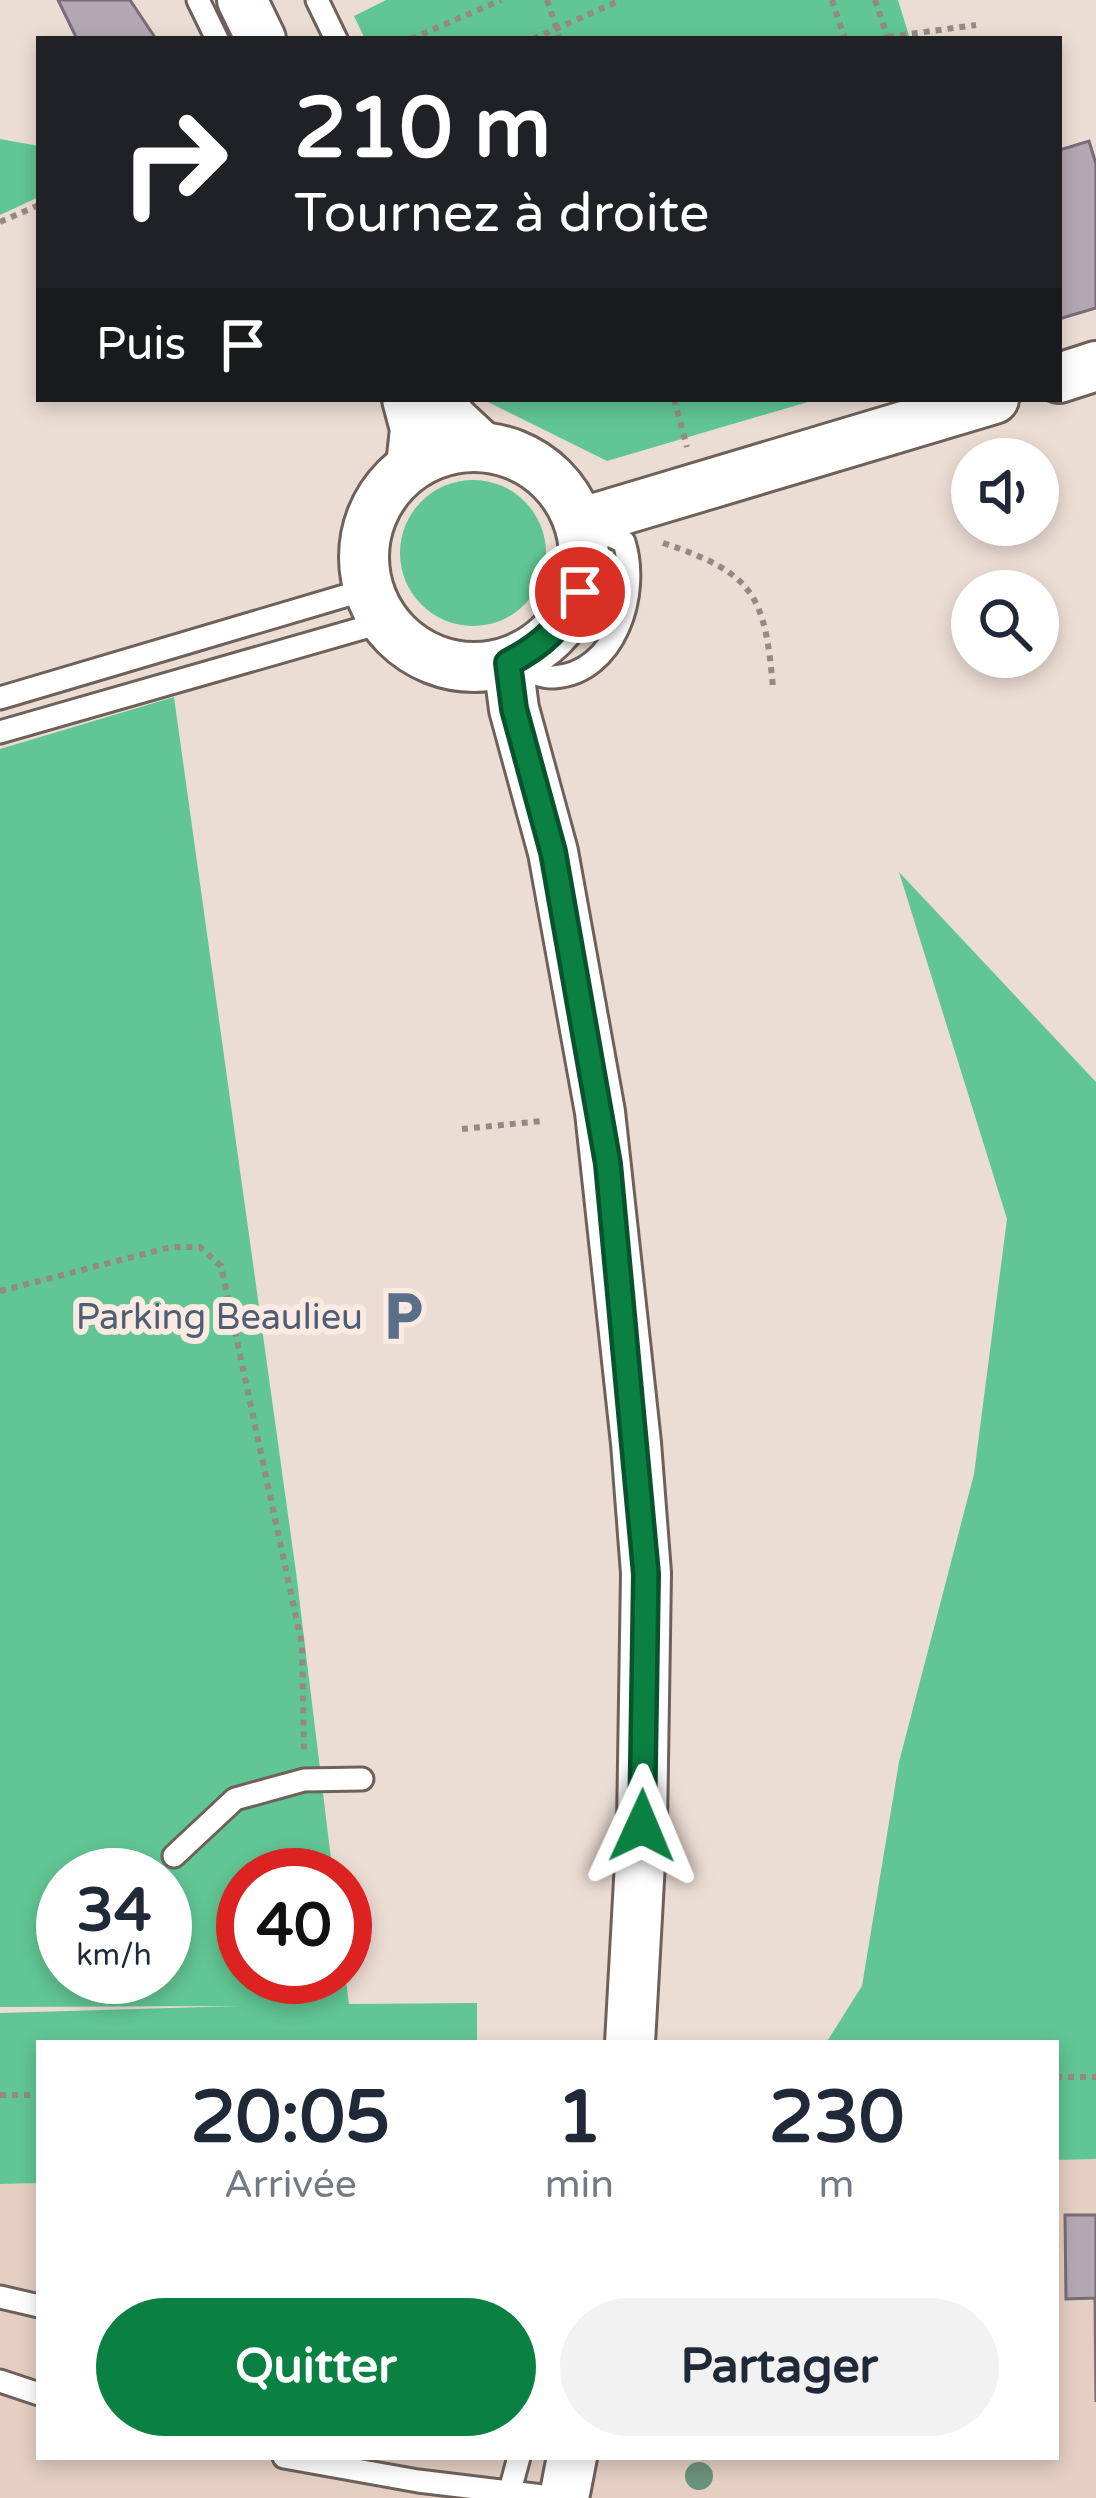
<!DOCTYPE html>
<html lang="fr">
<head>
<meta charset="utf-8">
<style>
  :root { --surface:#fff; --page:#f2f2f3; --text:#1f2937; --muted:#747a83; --accent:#0b8043 }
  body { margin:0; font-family:"Varela Round",sans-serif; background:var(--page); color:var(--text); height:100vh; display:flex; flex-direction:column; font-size:45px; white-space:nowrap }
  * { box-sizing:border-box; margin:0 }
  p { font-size:39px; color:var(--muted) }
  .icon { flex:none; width:66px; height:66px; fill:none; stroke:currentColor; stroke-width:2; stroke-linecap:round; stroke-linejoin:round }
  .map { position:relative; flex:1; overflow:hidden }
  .sheet { position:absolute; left:36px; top:2040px; width:1023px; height:420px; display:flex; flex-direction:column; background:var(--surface); border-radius:0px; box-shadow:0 6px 18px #0003 }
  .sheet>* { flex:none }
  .top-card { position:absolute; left:36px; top:36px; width:1026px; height:366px; border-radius:0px; box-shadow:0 6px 18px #0003; background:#202124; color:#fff; overflow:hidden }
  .tools { position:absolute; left:951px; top:438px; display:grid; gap:24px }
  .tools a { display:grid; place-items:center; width:108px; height:108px; border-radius:50%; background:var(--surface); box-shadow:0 6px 18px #0003; font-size:60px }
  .speed { position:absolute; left:36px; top:1848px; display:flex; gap:24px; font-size:60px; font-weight:700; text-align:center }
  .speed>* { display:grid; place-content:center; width:156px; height:156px; border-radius:50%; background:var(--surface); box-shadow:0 6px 18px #0003; line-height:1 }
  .speed small { font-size:30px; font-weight:400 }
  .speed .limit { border:18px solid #d22; background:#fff; color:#111 }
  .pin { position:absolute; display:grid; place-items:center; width:102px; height:102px; color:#fff; margin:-51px; border:6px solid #fff; border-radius:50%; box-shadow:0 3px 12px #0007 }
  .me { position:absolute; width:132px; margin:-66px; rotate:1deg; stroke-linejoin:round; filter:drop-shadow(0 0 9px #0008) }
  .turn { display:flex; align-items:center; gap:42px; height:252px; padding:0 60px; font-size:54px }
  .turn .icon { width:156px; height:156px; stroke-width:2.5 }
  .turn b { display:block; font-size:84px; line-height:102px }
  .then { display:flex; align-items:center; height:114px; padding:0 60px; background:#0003; gap:24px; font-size:45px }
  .eta { display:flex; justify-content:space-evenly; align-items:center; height:204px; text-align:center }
  .eta b { font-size:72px; font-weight:800; line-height:84px }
  .action { display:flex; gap:24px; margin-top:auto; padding:24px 60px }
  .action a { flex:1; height:138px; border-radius:72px; background:var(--accent); color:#fff; font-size:48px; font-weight:800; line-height:138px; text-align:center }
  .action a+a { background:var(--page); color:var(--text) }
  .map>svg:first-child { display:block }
  .built { fill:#e5cfc3 }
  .green { fill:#61c693; fill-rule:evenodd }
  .building { fill:#b3a7b3; stroke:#776c77; stroke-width:3 }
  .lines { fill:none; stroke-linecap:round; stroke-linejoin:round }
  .service-casing { stroke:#6e615a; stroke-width:27 }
  .tertiary-casing { stroke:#6e615a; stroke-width:54 }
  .path { stroke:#948983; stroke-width:6; stroke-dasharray:6 6; stroke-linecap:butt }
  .service { stroke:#fff; stroke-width:21 }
  .tertiary { stroke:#fff; stroke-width:48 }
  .tree { fill:#6a937d }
  .route-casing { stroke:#07532c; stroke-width:30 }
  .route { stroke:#0b8043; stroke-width:21 }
  .labels { text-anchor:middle; stroke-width:12; stroke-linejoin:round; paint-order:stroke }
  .service-label { font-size:36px; fill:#4e5e75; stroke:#faeae1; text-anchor:end }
</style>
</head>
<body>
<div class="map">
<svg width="1096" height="2498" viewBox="0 0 1096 2498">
  <rect width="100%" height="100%" fill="#ecddd4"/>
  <!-- built -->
  <path class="built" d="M 1096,2159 L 1096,2498 L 0,2498 L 0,2184 L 39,2183 L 39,2457 L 1056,2457 L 1056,2160 Z"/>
  <!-- green -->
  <g class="green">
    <path d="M 386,0 L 898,0 L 910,39 L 365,39 L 354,16 Z"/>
    <path d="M 0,139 L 39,146 L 39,197 L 0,215 Z"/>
    <path d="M 482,399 L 818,399 L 607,461 Z"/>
    <circle cx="473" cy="553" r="73"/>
    <path d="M 174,697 L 296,1572 L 333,1875 L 243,1875 L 243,1977 L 345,1974 L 349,2004 L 477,2003 L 477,2043 L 39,2043 L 39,2183 L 0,2184 L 0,2013 L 238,2006 L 0,2007 L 0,749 ZM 63,1875 L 165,1875 L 165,1977 L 63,1977 Z"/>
    <path d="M 899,872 L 1096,1082 L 1096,2159 L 1056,2160 L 1056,2043 L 826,2043 L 862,1986 L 899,1762 L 974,1474 L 1007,1219 Z"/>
  </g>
  <!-- building -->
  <g class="building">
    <path d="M 58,0 L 130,0 L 156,39 L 77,39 Z"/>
    <path d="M 1089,141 L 1096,164 L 1096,308 L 1059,319 L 1059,150 Z"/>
    <path d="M 1065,2215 L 1096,2215 L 1096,2402 L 1095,2298 L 1066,2299 Z"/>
  </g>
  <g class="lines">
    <!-- service casing -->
    <g class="service-casing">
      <g id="service">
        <path d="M 198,0 L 217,39"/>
        <path d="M 317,0 L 336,39"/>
        <path d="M 508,663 C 522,668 540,678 554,677 C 616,673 640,593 624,542 L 592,528"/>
        <path d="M 0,698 L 368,589"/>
        <path d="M 0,732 L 384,622"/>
        <path d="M 174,1856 L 235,1799 L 304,1780 L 362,1779"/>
        <path d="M 0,2297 L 39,2306"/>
        <path d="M 0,2381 L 39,2394"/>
        <path d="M 284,2457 L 418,2481 L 560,2498"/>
        <path d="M 508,2498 L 519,2457"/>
      </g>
    </g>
    <!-- tertiary casing -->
    <g class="tertiary-casing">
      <g id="tertiary">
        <path d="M 242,0 L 261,39"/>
        <path d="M 1059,378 L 1096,366"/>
        <path d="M 407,399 L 415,429 L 411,466"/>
        <path d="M 443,399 L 450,417 L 481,446"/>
        <circle cx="474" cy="557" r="110"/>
        <path d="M 579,523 L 994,399"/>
        <path d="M 508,663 L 514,709 L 553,852 L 600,1112 L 636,1443 L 646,1573 L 642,1826 L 630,2043"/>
        <path d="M 564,2498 L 572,2457"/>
      </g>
    </g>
    <!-- path -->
    <g class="path">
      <path d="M 547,0 L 560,39"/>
      <path d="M 832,0 L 845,39"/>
      <path d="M 875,0 L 887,36"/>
      <path d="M 888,37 L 976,25"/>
      <path d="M 411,39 L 501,0"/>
      <path d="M 533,39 L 621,0"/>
      <path d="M 0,222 L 39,205"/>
      <path d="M 674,399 L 687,447"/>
      <path d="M 663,543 C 754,573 765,595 773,688"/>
      <path d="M 462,1129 L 542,1121"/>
      <path d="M 0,1291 L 171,1247 L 200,1247 L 221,1266 L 302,1645 L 304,1752"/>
      <path d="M 1056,2077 L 1096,2077"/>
      <path d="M 0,2095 L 39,2095"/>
    </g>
    <!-- service -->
    <use href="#service" class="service"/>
    <!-- tertiary -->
    <use href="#tertiary" class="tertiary"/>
  </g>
  <!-- trees -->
  <circle class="tree" cx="699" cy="2476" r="14"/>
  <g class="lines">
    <!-- route casing -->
    <g class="route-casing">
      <path id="route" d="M 580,592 C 561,627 543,645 508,663 L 514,709 L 553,852 L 608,1164 L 646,1574 L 642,1826"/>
    </g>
    <!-- route -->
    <use href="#route" class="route"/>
  </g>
  <!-- icons -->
  <defs>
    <g id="parking-bare" transform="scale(4.14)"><path d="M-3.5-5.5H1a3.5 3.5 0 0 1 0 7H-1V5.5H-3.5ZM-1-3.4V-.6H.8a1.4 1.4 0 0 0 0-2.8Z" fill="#5c6f8a" stroke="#faeae1" stroke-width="2.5" paint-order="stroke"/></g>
  </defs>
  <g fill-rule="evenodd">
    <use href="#parking-bare" x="403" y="1316"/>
  </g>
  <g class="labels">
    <!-- service labels -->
    <g class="service-label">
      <text x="363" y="1329">Parking Beaulieu</text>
    </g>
  </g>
</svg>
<div class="tools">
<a><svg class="icon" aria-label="sound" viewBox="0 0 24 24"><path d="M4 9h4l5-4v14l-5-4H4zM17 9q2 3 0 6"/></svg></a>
<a><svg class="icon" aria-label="search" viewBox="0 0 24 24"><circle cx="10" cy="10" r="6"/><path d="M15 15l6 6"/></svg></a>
</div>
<div class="speed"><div>34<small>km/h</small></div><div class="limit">40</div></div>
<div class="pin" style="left:580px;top:592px;background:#d93025"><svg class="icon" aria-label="arrive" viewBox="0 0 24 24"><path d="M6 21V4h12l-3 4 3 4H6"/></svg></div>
<svg class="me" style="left:642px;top:1826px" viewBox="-20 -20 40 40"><path d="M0-17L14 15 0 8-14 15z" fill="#0b8043" stroke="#fff" stroke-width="4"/></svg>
<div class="top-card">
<div class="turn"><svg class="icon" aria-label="right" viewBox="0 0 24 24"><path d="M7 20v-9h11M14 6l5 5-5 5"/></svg><div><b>210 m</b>Tournez à droite</div></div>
<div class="then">Puis<svg class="icon" aria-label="arrive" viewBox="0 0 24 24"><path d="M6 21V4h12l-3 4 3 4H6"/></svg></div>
</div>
<section class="sheet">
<div class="eta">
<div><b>20:05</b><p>Arrivée</p></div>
<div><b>1</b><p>min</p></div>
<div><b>230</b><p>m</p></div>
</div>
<div class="action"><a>Quitter</a><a>Partager</a></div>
</section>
</div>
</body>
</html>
